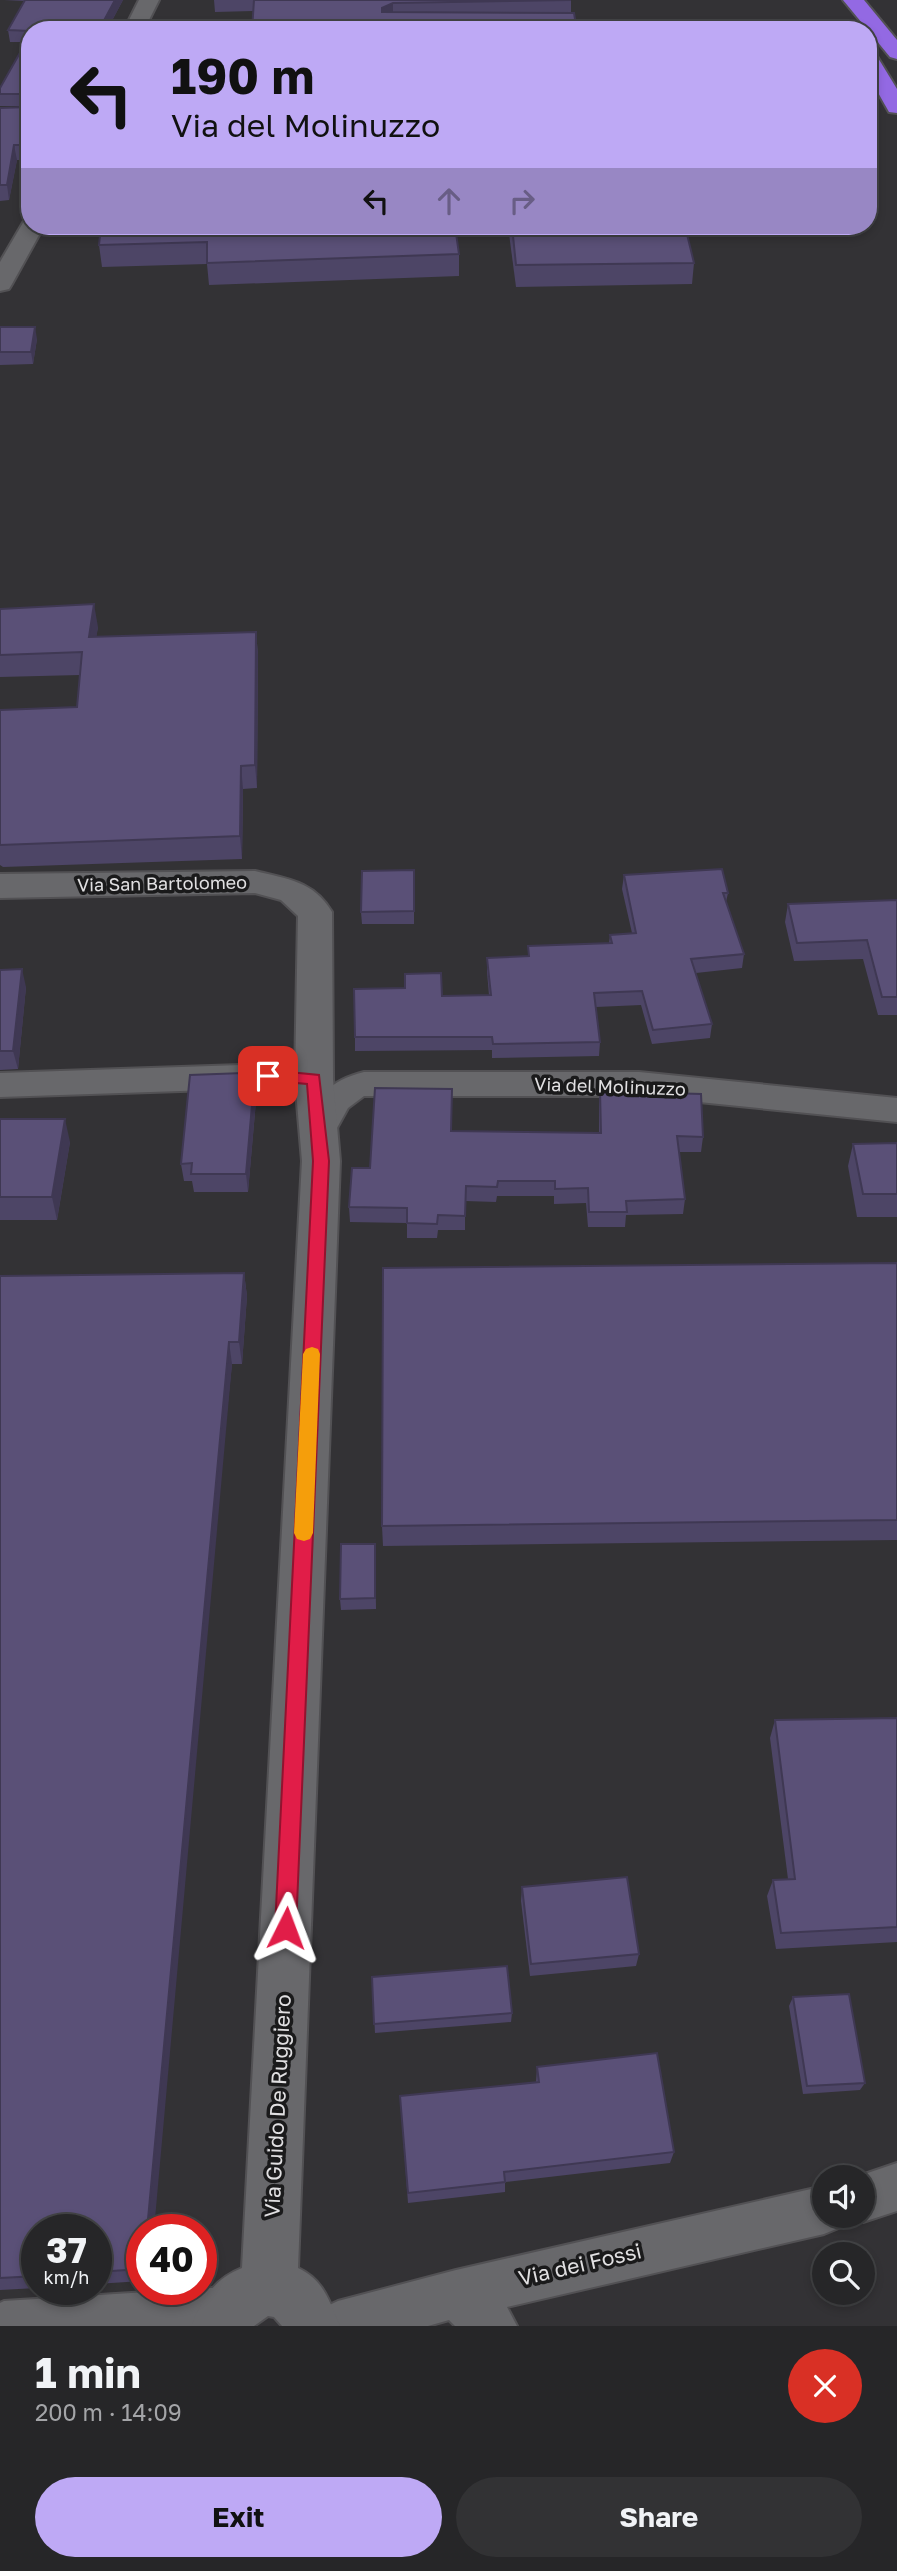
<!DOCTYPE html>
<html lang="en">
<head>
<meta charset="utf-8">
<style>
  :root { --surface:#262628; --page:#323234; --text:#f1f3f6; --muted:#a4a5a8; --line:#424345; --accent:#bea9f5 }
  body { margin:0; font-family:"Golos Text",sans-serif; background:var(--page); color:var(--text); height:100vh; display:flex; flex-direction:column; font-size:26px; white-space:nowrap }
  * { box-sizing:border-box; margin:0 }
  p { font-size:23px; color:var(--muted) }
  .icon { flex:none; width:38px; height:38px; fill:none; stroke:currentColor; stroke-width:2; stroke-linecap:round; stroke-linejoin:round }
  .map { position:relative; height:2326px; overflow:hidden }
  .details { display:flex; flex-direction:column; background:var(--surface); flex:1 }
  .details>* { flex:none }
  .top-card { position:absolute; left:21px; top:21px; width:856px; height:214px; border-radius:28px; box-shadow:0 4px 10px #0003,0 0 0 2px var(--line); background:#bea9f5; color:#111; overflow:hidden }
  .controls { position:absolute; left:812px; top:2165px; display:grid; gap:14px }
  .controls a { display:grid; place-items:center; width:63px; height:63px; border-radius:50%; background:var(--surface); box-shadow:0 4px 10px #0003,0 0 0 2px var(--line); font-size:35px }
  .speed { position:absolute; left:21px; top:2214px; display:flex; gap:14px; font-size:35px; font-weight:700; text-align:center }
  .speed>* { display:grid; place-content:center; width:91px; height:91px; border-radius:50%; background:var(--surface); box-shadow:0 4px 10px #0003,0 0 0 2px var(--line); line-height:1 }
  .speed small { font-size:18px; font-weight:400 }
  .speed .limit { border:10px solid #d22; background:#fff; color:#111 }
  .pin { position:absolute; display:grid; place-items:center; width:60px; height:60px; color:#fff; margin:-30px; border-radius:14px; box-shadow:0 4px 10px #0006 }
  .me { position:absolute; width:77px; margin:-38px; rotate:3deg; stroke-linejoin:round; filter:drop-shadow(0 0 5px #0008) }
  .turn { display:flex; align-items:center; gap:24px; height:147px; padding:0 35px; font-size:32px }
  .turn .icon { width:91px; height:91px; stroke-width:2.5 }
  .turn b { display:block; font-size:49px; line-height:60px }
  .lanes { display:flex; align-items:center; height:66px; padding:0 35px; background:#0003; justify-content:center; gap:35px; direction:ltr }
  .lanes .off { opacity:.35 }
  .round { display:grid; place-items:center; flex:none; width:74px; height:74px; border-radius:37px; background:var(--page) }
  .summary { display:flex; align-items:center; justify-content:space-between; height:119px; padding:0 35px }
  h1 { font-size:42px; font-weight:700; line-height:52px }
  .cta { display:flex; gap:14px; margin-top:auto; padding:14px 35px }
  .cta a { flex:1; height:80px; border-radius:42px; background:var(--accent); color:#111; font-size:28px; font-weight:700; line-height:80px; text-align:center }
  .cta a+a { background:var(--page); color:var(--text) }
  .map>svg:first-child { display:block }
  .lines { fill:none; stroke-linecap:round; stroke-linejoin:round }
  .minor-casing { stroke:#525154; stroke-width:4 }
  .tertiary-casing { stroke:#525154; stroke-width:4 }
  .motorway-casing { stroke:#525154; stroke-width:4 }
  .minor { fill:#68686b; fill-rule:evenodd }
  .tertiary { fill:#68686b; fill-rule:evenodd }
  .motorway { fill:#9369e3; fill-rule:evenodd }
  .wall { fill:#4d4566 }
  .shaded-wall { fill:#3f3853 }
  .building { fill:#5a5077; stroke:#3f3853; stroke-width:2 }
  .route { fill:#e11d48; stroke:#92132f; stroke-width:2 }
  .slow { fill:#f59e0b }
  .labels { text-anchor:middle; stroke-width:7; stroke-linejoin:round; paint-order:stroke }
  .street-label { font-size:18px; fill:#e1e0e2; stroke:#1a1a1b }
  .near-street-label { font-size:21px; fill:#e1e0e2; stroke:#1a1a1b }
</style>
</head>
<body>
<div class="map">
<svg width="897" height="2326" viewBox="0 0 897 2326">
  <rect width="100%" height="100%" fill="#333235"/>
  <g class="lines">
    <!-- minor casing -->
    <g class="minor-casing">
      <g id="minor">
        <path d="M 627,22 L 633,23 L 638,30 L 555,28 L 564,23 Z"/>
        <path d="M 269,1064 L 314,1067 L 325,1071 L 330,1079 L 325,1087 L 314,1091 L 269,1088 L 0,1097 L 0,1073 Z"/>
        <path d="M 364,1072 L 639,1072 L 897,1098 L 897,1122 L 639,1096 L 364,1096 L 348,1108 L 332,1137 L 320,1140 L 308,1137 L 304,1128 C 319,1096 328,1081 364,1072 Z"/>
        <path d="M 897,2163 L 897,2211 L 863,2222 L 848,2216 L 863,2216 L 863,2177 L 856,2177 Z"/>
        <path d="M 824,2186 L 824,2216 L 846,2216 L 841,2227 L 824,2234 L 507,2307 L 517,2326 L 455,2326 L 449,2320 L 428,2326 L 313,2326 L 321,2309 L 338,2301 L 456,2270 Z"/>
        <path d="M 227,2287 L 244,2295 L 252,2312 L 246,2326 L 0,2326 L 0,2303 L 4,2301 Z"/>
      </g>
    </g>
    <!-- tertiary casing -->
    <g class="tertiary-casing">
      <g id="tertiary">
        <path d="M 139,0 L 159,0 L 144,30 L 124,30 Z"/>
        <path d="M 30,220 L 30,226 L 44,226 L 12,284 L 9,289 L 0,291 L 0,262 L 24,221 Z"/>
        <path d="M 255,871 C 287,879 314,881 332,912 L 333,1079 L 340,1161 L 298,2268 C 324,2280 329,2301 340,2326 L 282,2326 L 274,2317 L 268,2316 L 254,2326 L 191,2326 C 202,2299 214,2279 242,2268 L 302,1161 L 295,1079 L 298,916 L 281,900 L 255,893 L 0,898 L 0,874 Z"/>
      </g>
    </g>
    <!-- motorway casing -->
    <g class="motorway-casing">
      <g id="motorway">
        <path d="M 843,0 L 864,0 L 897,40 L 897,59 L 890,57 Z"/>
        <path d="M 868,51 L 875,53 L 897,89 L 897,113 L 889,112 L 868,75 Z"/>
      </g>
    </g>
    <!-- minor -->
    <use href="#minor" class="minor"/>
    <!-- tertiary -->
    <use href="#tertiary" class="tertiary"/>
    <!-- motorway -->
    <use href="#motorway" class="motorway"/>
  </g>
  <!-- wall -->
  <g class="wall">
    <path d="M 4,0 L 123,0 L 107,30 L 30,30 L 30,160 L 17,160 L 9,200 L 0,201 L 0,108 L 28,106 L 0,106 L 0,88 L 26,42 L 10,42 L 8,30 L 25,1 Z"/>
    <path d="M 214,0 L 571,0 L 571,13 L 576,25 L 611,30 L 253,11 L 215,12 Z"/>
    <path d="M 101,226 L 459,254 L 459,276 L 209,285 L 207,264 L 102,267 L 99,245 Z"/>
    <path d="M 508,226 L 685,226 L 694,263 L 692,284 L 516,287 Z"/>
    <path d="M 0,327 L 37,339 L 33,364 L 0,365 Z"/>
    <path d="M 0,609 L 98,627 L 96,637 L 256,632 L 258,655 L 257,788 L 243,789 L 242,859 L 3,867 L 0,865 L 0,710 L 77,707 L 80,675 L 0,677 Z"/>
    <path d="M 414,870 L 414,924 L 362,924 L 361,912 Z"/>
    <path d="M 624,875 L 728,893 L 726,902 L 744,954 L 742,968 L 696,973 L 712,1024 L 710,1038 L 652,1044 L 641,1005 L 596,1007 L 600,1042 L 599,1056 L 492,1058 L 492,1050 L 355,1051 L 355,1037 L 442,996 L 489,995 L 487,972 L 487,958 L 528,956 L 528,946 L 609,943 L 610,935 L 632,933 L 622,889 Z"/>
    <path d="M 897,900 L 897,1015 L 878,1015 L 863,959 L 794,961 L 785,922 L 788,904 Z"/>
    <path d="M 0,970 L 26,987 L 18,1069 L 0,1070 Z"/>
    <path d="M 243,1073 L 244,1082 L 254,1082 L 256,1101 L 248,1192 L 194,1192 L 192,1181 L 184,1181 L 181,1164 Z"/>
    <path d="M 600,1091 L 703,1137 L 701,1152 L 679,1152 L 685,1199 L 683,1214 L 626,1215 L 625,1227 L 588,1227 L 586,1203 L 554,1204 L 554,1196 L 497,1196 L 496,1202 L 465,1201 L 465,1230 L 438,1230 L 437,1238 L 407,1238 L 407,1223 L 350,1222 L 349,1207 L 370,1168 L 451,1131 L 599,1133 L 599,1106 Z"/>
    <path d="M 0,1119 L 70,1142 L 57,1220 L 0,1220 Z"/>
    <path d="M 897,1143 L 897,1217 L 857,1217 L 848,1166 L 853,1144 Z"/>
    <path d="M 897,1263 L 897,1540 L 383,1546 L 382,1526 Z"/>
    <path d="M 244,1273 L 247,1296 L 242,1364 L 232,1364 L 142,2230 L 142,2281 L 96,2284 L 96,2230 L 37,2230 L 37,2288 L 0,2290 L 0,1276 Z"/>
    <path d="M 375,1544 L 376,1609 L 341,1610 L 340,1599 Z"/>
    <path d="M 897,1718 L 897,1942 L 776,1949 L 767,1896 L 773,1880 L 788,1879 L 770,1738 L 775,1720 Z"/>
    <path d="M 522,1887 L 639,1954 L 636,1966 L 530,1976 L 521,1901 Z"/>
    <path d="M 372,1977 L 512,2013 L 511,2022 L 375,2033 Z"/>
    <path d="M 793,1997 L 865,2083 L 860,2090 L 803,2094 L 789,2006 Z"/>
    <path d="M 537,2067 L 674,2152 L 670,2163 L 505,2182 L 505,2192 L 408,2203 L 400,2096 L 536,2082 Z"/>
  </g>
  <!-- shaded-wall -->
  <g class="shaded-wall">
    <path d="M 115,0 L 123,0 L 107,30 L 100,30 L 100,28 Z"/>
    <path d="M 393,3 L 393,22 L 382,12 L 382,8 Z"/>
    <path d="M 14,145 L 17,160 L 9,200 L 7,185 Z"/>
    <path d="M 35,327 L 37,339 L 33,364 L 31,352 Z"/>
    <path d="M 94,604 L 98,627 L 93,660 L 89,637 Z"/>
    <path d="M 256,632 L 258,655 L 257,788 L 255,765 Z"/>
    <path d="M 241,766 L 243,789 L 242,859 L 240,836 Z"/>
    <path d="M 22,969 L 26,987 L 18,1069 L 13,1051 Z"/>
    <path d="M 254,1082 L 256,1101 L 248,1192 L 246,1174 Z"/>
    <path d="M 65,1119 L 70,1142 L 57,1220 L 52,1197 Z"/>
    <path d="M 244,1273 L 247,1296 L 242,1364 L 239,1342 Z"/>
    <path d="M 229,1342 L 232,1364 L 154,2230 L 147,2230 Z"/>
  </g>
  <!-- building -->
  <g class="building">
    <path d="M 25,0 L 115,0 L 100,28 L 66,28 L 65,30 L 30,30 L 30,31 L 8,30 Z"/>
    <path d="M 254,0 L 571,0 L 393,3 L 382,8 L 382,12 L 574,13 L 576,25 L 610,25 L 611,30 L 252,30 Z"/>
    <path d="M 30,35 L 30,94 L 0,94 L 0,88 Z"/>
    <path d="M 30,104 L 30,145 L 14,145 L 7,185 L 0,185 L 0,108 L 28,107 Z"/>
    <path d="M 101,226 L 455,226 L 459,254 L 207,263 L 207,242 L 99,245 Z"/>
    <path d="M 512,226 L 685,226 L 694,263 L 516,265 Z"/>
    <path d="M 0,327 L 35,327 L 31,352 L 0,352 Z"/>
    <path d="M 94,604 L 89,637 L 256,632 L 255,765 L 241,766 L 240,836 L 0,845 L 0,710 L 77,707 L 82,652 L 0,655 L 0,609 Z"/>
    <path d="M 722,869 L 728,893 L 723,893 L 744,954 L 691,959 L 712,1024 L 653,1030 L 642,991 L 594,993 L 600,1042 L 493,1044 L 492,1037 L 355,1037 L 354,989 L 405,988 L 405,974 L 441,973 L 442,996 L 491,995 L 487,958 L 529,956 L 528,946 L 612,943 L 610,935 L 636,933 L 624,875 Z"/>
    <path d="M 414,870 L 414,911 L 361,912 L 362,871 Z"/>
    <path d="M 897,900 L 897,997 L 882,997 L 867,940 L 797,943 L 788,904 Z"/>
    <path d="M 22,969 L 13,1051 L 0,1051 L 0,970 Z"/>
    <path d="M 243,1073 L 242,1082 L 254,1082 L 246,1174 L 191,1174 L 192,1163 L 181,1164 L 190,1075 Z"/>
    <path d="M 375,1088 L 452,1089 L 451,1131 L 601,1133 L 600,1091 L 701,1094 L 703,1137 L 677,1136 L 685,1199 L 626,1201 L 627,1212 L 589,1212 L 588,1188 L 555,1189 L 555,1181 L 498,1181 L 497,1187 L 466,1186 L 465,1216 L 438,1215 L 437,1224 L 407,1223 L 407,1208 L 349,1207 L 352,1168 L 370,1168 Z"/>
    <path d="M 0,1119 L 65,1119 L 52,1197 L 0,1197 Z"/>
    <path d="M 897,1143 L 897,1194 L 863,1194 L 853,1144 Z"/>
    <path d="M 897,1263 L 897,1520 L 382,1526 L 383,1268 Z"/>
    <path d="M 244,1273 L 239,1342 L 229,1342 L 147,2230 L 142,2230 L 142,2269 L 96,2272 L 96,2230 L 37,2230 L 37,2276 L 0,2278 L 0,1276 Z"/>
    <path d="M 341,1544 L 375,1544 L 375,1598 L 340,1599 Z"/>
    <path d="M 897,1718 L 897,1927 L 781,1933 L 773,1880 L 795,1879 L 775,1720 Z"/>
    <path d="M 627,1877 L 639,1954 L 531,1964 L 522,1887 Z"/>
    <path d="M 507,1966 L 512,2013 L 374,2024 L 372,1977 Z"/>
    <path d="M 849,1994 L 865,2083 L 807,2086 L 793,1997 Z"/>
    <path d="M 657,2053 L 674,2152 L 504,2172 L 505,2182 L 408,2193 L 400,2096 L 539,2082 L 537,2067 Z"/>
  </g>
  <!-- route -->
  <path class="route" d="M 268,1070 L 319,1075 L 329,1161 L 296,1928 L 293,1936 L 286,1939 L 278,1936 L 275,1928 L 313,1161 L 307,1084 L 263,1080 L 261,1076 Z"/>
  <!-- slow -->
  <path class="slow" d="M 312,1347 L 318,1349 L 320,1354 L 313,1533 L 310,1539 L 304,1541 L 297,1539 L 294,1533 L 303,1354 L 306,1349 Z"/>
  <g class="labels">
    <!-- street labels -->
    <g class="street-label">
      <text transform="translate(162 884) rotate(-1)" y="6">Via San Bartolomeo</text>
      <text transform="translate(610 1087) rotate(2)" y="6">Via del Molinuzzo</text>
    </g>
    <!-- near-street labels -->
    <g class="near-street-label">
      <text transform="translate(278 2106) rotate(-87)" y="7">Via Guido De Ruggiero</text>
      <text transform="translate(580 2265) rotate(-13)" y="7">Via dei Fossi</text>
    </g>
  </g>
</svg>
<div class="controls">
<a><svg class="icon" aria-label="sound" viewBox="0 0 24 24"><path d="M4 9h4l5-4v14l-5-4H4zM17 9q2 3 0 6"/></svg></a>
<a><svg class="icon" aria-label="search" viewBox="0 0 24 24"><circle cx="10" cy="10" r="6"/><path d="M15 15l6 6"/></svg></a>
</div>
<div class="speed"><div>37<small>km/h</small></div><div class="limit">40</div></div>
<div class="pin" style="left:268px;top:1076px;background:#d93025"><svg class="icon" aria-label="arrive" viewBox="0 0 24 24"><path d="M6 21V4h12l-3 4 3 4H6"/></svg></div>
<svg class="me" style="left:286px;top:1928px" viewBox="-20 -20 40 40"><path d="M0-17L14 15 0 8-14 15z" fill="#e11d48" stroke="#fff" stroke-width="4"/></svg>
<div class="top-card">
<div class="turn"><svg class="icon" aria-label="left" viewBox="0 0 24 24"><path d="M17 20v-9H6M10 6l-5 5 5 5"/></svg><div><b>190 m</b>Via del Molinuzzo</div></div>
<div class="lanes"><svg class="icon" aria-label="left" viewBox="0 0 24 24"><path d="M17 20v-9H6M10 6l-5 5 5 5"/></svg><svg class="icon off" aria-label="ahead" viewBox="0 0 24 24"><path d="M12 20V5M6 11l6-6 6 6"/></svg><svg class="icon off" aria-label="right" viewBox="0 0 24 24"><path d="M7 20v-9h11M14 6l5 5-5 5"/></svg></div>
</div>
</div>
<section class="details">
<div class="summary"><div><h1>1 min</h1><p>200 m · 14:09</p></div><a class="round" style="background:#d93025;color:#fff"><svg class="icon" aria-label="close" viewBox="0 0 24 24"><path d="M6 6l12 12M18 6L6 18"/></svg></a></div>
<div class="cta"><a>Exit</a><a>Share</a></div>
</section>
</body>
</html>
